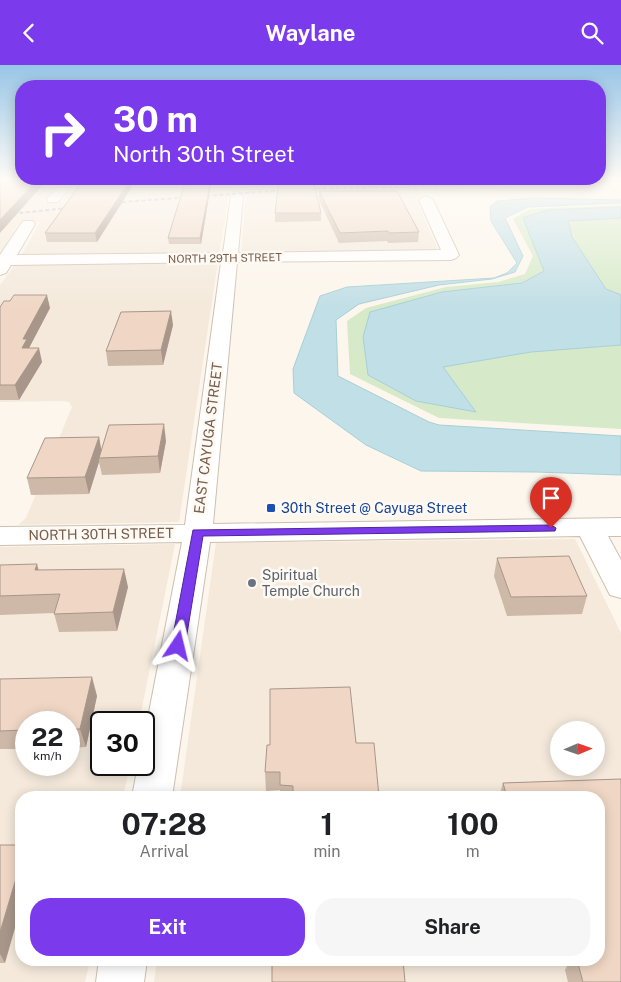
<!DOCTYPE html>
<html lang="en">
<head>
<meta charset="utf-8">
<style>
  :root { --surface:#fff; --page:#f6f6f6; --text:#202124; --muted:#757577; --accent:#7c3aed }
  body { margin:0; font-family:"Public Sans",sans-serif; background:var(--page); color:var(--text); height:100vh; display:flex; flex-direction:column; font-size:19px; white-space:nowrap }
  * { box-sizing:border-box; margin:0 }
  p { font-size:16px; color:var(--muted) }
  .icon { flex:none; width:28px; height:28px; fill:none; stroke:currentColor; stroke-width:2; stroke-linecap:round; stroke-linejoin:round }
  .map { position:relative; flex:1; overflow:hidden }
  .sheet { position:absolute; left:15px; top:726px; width:590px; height:175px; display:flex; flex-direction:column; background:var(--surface); border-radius:20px; box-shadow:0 2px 12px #0003 }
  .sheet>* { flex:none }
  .banner { position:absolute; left:15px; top:15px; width:591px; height:105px; border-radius:20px; box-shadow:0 2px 12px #0003; background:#7c3aed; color:#fff; overflow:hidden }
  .needle { width:32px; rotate:88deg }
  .tools { position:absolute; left:550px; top:656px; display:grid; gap:10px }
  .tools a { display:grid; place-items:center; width:55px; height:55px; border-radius:50%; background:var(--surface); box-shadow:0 2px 12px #0003; font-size:25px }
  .speed { position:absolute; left:15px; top:646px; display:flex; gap:10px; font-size:25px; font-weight:700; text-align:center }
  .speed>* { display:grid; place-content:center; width:65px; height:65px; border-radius:50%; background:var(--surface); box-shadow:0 2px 12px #0003; line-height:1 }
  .speed small { font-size:12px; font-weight:400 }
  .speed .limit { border:2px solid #111; border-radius:8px; background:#fff; color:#111 }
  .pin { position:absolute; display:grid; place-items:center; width:42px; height:42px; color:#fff; margin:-51px -21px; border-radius:50% 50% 50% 0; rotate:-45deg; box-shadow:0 0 5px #0007 }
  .pin .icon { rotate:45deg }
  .me { position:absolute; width:55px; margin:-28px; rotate:10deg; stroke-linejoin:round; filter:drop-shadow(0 0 4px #0008) }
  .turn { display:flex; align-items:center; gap:18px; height:105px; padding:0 15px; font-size:22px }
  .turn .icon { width:65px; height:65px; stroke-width:2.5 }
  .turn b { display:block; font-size:35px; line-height:42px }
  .eta { display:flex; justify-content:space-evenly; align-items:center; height:85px; text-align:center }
  .eta b { font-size:30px; font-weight:700; line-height:35px }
  .primary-button { display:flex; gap:10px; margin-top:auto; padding:10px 15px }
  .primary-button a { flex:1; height:58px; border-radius:20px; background:var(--accent); color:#fff; font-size:20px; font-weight:700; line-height:58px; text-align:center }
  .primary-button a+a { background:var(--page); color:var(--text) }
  header { display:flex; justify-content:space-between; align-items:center; height:65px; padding:0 15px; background:var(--accent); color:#fff; font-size:22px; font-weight:700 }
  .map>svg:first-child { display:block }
  .residential { fill:#f4e9db; fill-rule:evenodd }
  .green { fill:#d6eaca }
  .water { fill:#c1dfe6; stroke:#a7cfd7 }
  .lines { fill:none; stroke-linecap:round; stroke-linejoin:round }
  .minor-casing { stroke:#cebfb1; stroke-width:2 }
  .minor { fill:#fff; fill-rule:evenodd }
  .rail { stroke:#baa9c7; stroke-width:2; stroke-dasharray:4 2.5; stroke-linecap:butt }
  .wall { fill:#ceb9a9 }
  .shaded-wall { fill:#a8968a }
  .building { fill:#f0d7c5; stroke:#a8968a }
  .route { fill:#7c3aed; stroke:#51269a }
  .transit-dot { fill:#1a4fb4; stroke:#fefaf3; stroke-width:2 }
  .worship-dot { fill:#6b7280; stroke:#fefaf3; stroke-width:2 }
  .labels { text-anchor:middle; stroke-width:5; stroke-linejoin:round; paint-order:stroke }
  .far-street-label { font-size:11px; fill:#775e4f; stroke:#fefaf3 }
  .street-label { font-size:14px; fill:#775e4f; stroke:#fefaf3 }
  .transit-label { font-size:14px; fill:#164399; stroke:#fefaf3; text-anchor:start }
  .worship-label { font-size:14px; fill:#5b616d; stroke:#fefaf3; text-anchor:start }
</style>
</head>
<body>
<header><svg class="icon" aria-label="back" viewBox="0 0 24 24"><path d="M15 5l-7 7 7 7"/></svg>Waylane<svg class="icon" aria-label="search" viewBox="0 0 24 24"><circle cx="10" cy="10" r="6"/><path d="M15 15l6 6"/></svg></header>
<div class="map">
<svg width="621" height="917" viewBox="0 0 621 917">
  <rect width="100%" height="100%" fill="#fcf6ec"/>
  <!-- residential -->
  <g class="residential">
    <path d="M 0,114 L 61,114 L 43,137 L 61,136 L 79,114 L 234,114 L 234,122 L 251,121 L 252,114 L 585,114 L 589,117 L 417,119 L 422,133 L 416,133 L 439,187 L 241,189 L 246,129 L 229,129 L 219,189 L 21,191 L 40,157 L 20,157 L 0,189 Z"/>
    <path d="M 218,196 L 179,457 L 18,460 L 26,453 L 72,342 L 69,337 L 61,336 L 0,337 L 0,220 L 16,198 Z"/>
    <path d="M 575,474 L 621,568 L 621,917 L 154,917 L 157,895 L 599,895 L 599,732 L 180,732 L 216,478 ZM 559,665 L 596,665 L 596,702 L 559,702 Z"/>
    <path d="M 175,479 L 139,657 L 101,658 L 101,700 L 130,700 L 123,732 L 21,732 L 21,895 L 90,895 L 85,917 L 0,917 L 0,482 ZM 26,658 L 69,658 L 69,700 L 26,700 Z"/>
  </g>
  <!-- green -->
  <path class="green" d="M 621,140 L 621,364 L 439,353 L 350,309 L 347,256 L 366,243 L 446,222 L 498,217 L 525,209 L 533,191 L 513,154 L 530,144 Z"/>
  <!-- water -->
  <g class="water">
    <path d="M 534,133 L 621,135 L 621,138 L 528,142 L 505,153 L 523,191 L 515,207 L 492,214 L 439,220 L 359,239 L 336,255 L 338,311 L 429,357 L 439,360 L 621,371 L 621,410 L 536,407 L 421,406 L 366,380 L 294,328 L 293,304 L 320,231 L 347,222 L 494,213 L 507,208 L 517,198 L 491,156 L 490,142 L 497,136 Z"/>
    <path d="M 621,142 L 621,153 L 568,156 L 572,172 L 606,224 L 621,230 L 621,280 L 531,287 L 443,302 L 476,347 L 416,336 L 368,310 L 363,272 L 370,247 L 442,227 L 522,218 L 544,206 L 523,153 L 547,145 Z"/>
  </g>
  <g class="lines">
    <!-- minor casing -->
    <g class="minor-casing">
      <g id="minor">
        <path d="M 64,114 L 76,114 L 58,137 L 48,137 L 47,134 Z"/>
        <path d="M 237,127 L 243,131 L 238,188 L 441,185 L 419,135 L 426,131 L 433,135 L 459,190 L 456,193 L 451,195 L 237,197 L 213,459 L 621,453 L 621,471 L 608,471 L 621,495 L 621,533 L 610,530 L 580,471 L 210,477 L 172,732 L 132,732 L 138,700 L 144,700 L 144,673 L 182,477 L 0,480 L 0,462 L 185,460 L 221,197 L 11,200 L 6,208 L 0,210 L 0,190 L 23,156 L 33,156 L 35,159 L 17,190 L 223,188 L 231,131 Z"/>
        <path d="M 99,895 L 147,895 L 144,917 L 96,917 Z"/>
      </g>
    </g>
    <!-- minor -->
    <use href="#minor" class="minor"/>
    <!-- rail -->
    <g class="rail">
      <path d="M 109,138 L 301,124 L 621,116"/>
      <path d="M 0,150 L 77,142"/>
    </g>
  </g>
  <!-- wall -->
  <g class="wall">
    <path d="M 84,114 L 135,114 L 135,117 L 97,177 L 47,177 L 45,168 Z"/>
    <path d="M 178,114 L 212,114 L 201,179 L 169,179 L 168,173 L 186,114 Z"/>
    <path d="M 319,126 L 419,167 L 418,177 L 388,178 L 387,176 L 339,178 L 319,135 Z"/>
    <path d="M 275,148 L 321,148 L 321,156 L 275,157 Z"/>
    <path d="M 0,242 L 50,243 L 29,283 L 42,297 L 19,335 L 0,335 Z"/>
    <path d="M 173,260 L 163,300 L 108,301 L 106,286 Z"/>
    <path d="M 99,372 L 101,384 L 166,376 L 160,408 L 102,410 L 99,397 L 89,429 L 31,430 L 27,413 Z"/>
    <path d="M 497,493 L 587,531 L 582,549 L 507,551 L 494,511 Z"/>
    <path d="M 0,500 L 38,505 L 128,522 L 117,566 L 59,567 L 54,548 L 0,550 Z"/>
    <path d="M 0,614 L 97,631 L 86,682 L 69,683 L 69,658 L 26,658 L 26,684 L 0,684 Z"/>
    <path d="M 356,678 L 379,732 L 280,732 L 280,725 L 266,726 L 265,707 Z"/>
    <path d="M 621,714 L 621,917 L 568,917 L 565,905 L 570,895 L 599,895 L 599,732 L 499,732 L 503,718 Z"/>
    <path d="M 0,780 L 5,898 L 0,898 Z"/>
  </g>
  <!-- shaded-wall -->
  <g class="shaded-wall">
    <path d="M 38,114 L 48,114 L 0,168 L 0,155 Z"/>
    <path d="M 131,114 L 135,114 L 135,117 L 97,177 L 95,168 Z"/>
    <path d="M 211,114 L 212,114 L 201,179 L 200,173 Z"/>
    <path d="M 47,230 L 50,243 L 29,283 L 22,283 L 23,274 Z"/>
    <path d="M 171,246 L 173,260 L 163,300 L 161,285 Z"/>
    <path d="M 39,283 L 42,297 L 19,335 L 15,320 Z"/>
    <path d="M 164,359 L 166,376 L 160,408 L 158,391 Z"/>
    <path d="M 99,372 L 102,389 L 99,393 L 99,397 L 89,429 L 85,412 Z"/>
    <path d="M 37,499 L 42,517 L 35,505 Z"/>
    <path d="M 124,504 L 128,522 L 117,566 L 113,547 Z"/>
    <path d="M 92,612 L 97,631 L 86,682 L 80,664 Z"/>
    <path d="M 21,797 L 21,842 L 5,898 L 0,889 L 0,867 Z"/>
  </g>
  <!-- building -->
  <g class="building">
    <path d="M 0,114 L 38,114 L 0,155 Z"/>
    <path d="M 84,114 L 131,114 L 95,168 L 45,168 Z"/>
    <path d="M 186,114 L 211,114 L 200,173 L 168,173 Z"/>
    <path d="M 279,114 L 313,114 L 321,148 L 275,148 Z"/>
    <path d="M 319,126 L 397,126 L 419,167 L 389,168 L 388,166 L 340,168 Z"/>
    <path d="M 14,230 L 47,230 L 23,274 L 27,274 L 22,283 L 39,283 L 15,320 L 0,320 L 0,242 L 4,236 L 10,236 Z"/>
    <path d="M 171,246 L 161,285 L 106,286 L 121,247 Z"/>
    <path d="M 164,359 L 158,391 L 99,393 L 109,360 Z"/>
    <path d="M 99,372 L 85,412 L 27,413 L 45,373 Z"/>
    <path d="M 569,491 L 587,531 L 511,532 L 497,493 Z"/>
    <path d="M 37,499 L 35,505 L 124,504 L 113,547 L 54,549 L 60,529 L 0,531 L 0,500 Z"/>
    <path d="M 92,612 L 80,664 L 69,664 L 69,658 L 26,658 L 26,665 L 0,666 L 0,614 Z"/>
    <path d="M 350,622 L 356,678 L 374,678 L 379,732 L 293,732 L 293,721 L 280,720 L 280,707 L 265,707 L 267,680 L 270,680 L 270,624 Z"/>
    <path d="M 621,714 L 621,917 L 583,917 L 577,895 L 599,895 L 599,732 L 507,732 L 503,718 Z"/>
    <path d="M 0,780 L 21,780 L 21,797 L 0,867 Z"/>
    <path d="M 272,895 L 403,895 L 405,917 L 272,917 Z"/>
  </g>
  <!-- sky -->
  <linearGradient id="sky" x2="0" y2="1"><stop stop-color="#98c5e7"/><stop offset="0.47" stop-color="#fefbf6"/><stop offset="1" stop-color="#fefbf6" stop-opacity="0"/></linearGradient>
  <rect width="621" height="242" fill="url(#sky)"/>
  <!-- route -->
  <path class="route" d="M 551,460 L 556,463 L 555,466 L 203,471 L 185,581 L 183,584 L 173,584 L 171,581 L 193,465 Z"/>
  <!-- markers -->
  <rect class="transit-dot" x="266" y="438" width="10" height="10" rx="2.5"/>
  <circle class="worship-dot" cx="252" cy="518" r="5"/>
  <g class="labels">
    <!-- far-street labels -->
    <g class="far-street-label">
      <text transform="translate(225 193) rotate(-1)" y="4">NORTH 29TH STREET</text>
    </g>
    <!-- street labels -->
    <g class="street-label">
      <text transform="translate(208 373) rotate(-83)" y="5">EAST CAYUGA STREET</text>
      <text transform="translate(101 469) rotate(-1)" y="5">NORTH 30TH STREET</text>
    </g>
    <!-- transit labels -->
    <g class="transit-label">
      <text x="281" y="448">30th Street @ Cayuga Street</text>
    </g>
    <!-- worship labels -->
    <g class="worship-label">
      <text x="262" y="515">Spiritual<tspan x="262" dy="16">Temple Church</tspan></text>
    </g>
  </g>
</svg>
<div class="tools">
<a><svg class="needle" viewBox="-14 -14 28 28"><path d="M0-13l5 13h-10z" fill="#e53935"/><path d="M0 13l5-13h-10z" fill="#757577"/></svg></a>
</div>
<div class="speed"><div>22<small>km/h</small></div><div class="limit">30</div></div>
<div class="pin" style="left:551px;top:463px;background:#d93025"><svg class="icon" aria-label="arrive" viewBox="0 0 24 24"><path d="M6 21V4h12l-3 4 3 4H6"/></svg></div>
<svg class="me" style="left:178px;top:581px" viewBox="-20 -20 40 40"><path d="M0-17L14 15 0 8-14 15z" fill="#7c3aed" stroke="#fff" stroke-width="4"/></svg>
<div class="banner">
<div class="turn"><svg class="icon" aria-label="right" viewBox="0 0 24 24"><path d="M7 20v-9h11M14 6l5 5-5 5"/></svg><div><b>30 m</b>North 30th Street</div></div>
</div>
<section class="sheet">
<div class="eta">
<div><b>07:28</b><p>Arrival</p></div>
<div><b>1</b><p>min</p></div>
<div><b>100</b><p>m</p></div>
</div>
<div class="primary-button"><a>Exit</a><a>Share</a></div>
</section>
</div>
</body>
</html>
